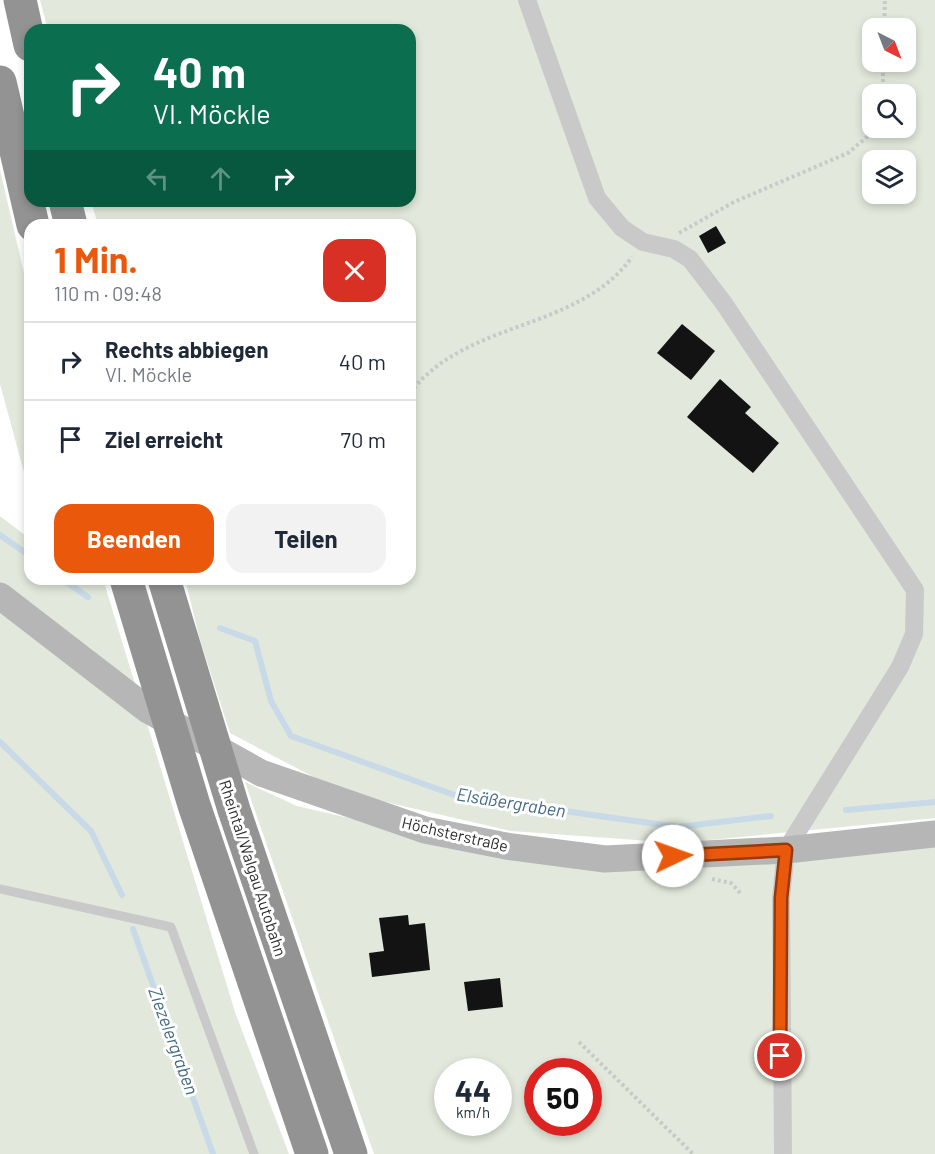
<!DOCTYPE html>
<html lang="de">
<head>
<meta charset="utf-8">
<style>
  :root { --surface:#fff; --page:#f2f2f3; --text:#1f2937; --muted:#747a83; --line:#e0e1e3; --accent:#ea580c }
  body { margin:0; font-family:Barlow,sans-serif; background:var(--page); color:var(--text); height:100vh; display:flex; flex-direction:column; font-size:22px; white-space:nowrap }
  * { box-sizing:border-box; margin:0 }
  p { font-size:20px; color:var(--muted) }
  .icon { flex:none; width:33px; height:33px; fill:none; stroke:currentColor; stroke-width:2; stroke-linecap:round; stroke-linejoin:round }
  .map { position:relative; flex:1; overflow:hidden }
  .sheet { position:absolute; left:24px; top:219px; width:392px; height:366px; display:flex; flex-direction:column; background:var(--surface); border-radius:18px; box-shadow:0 3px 9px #0003 }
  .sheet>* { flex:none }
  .top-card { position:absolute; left:24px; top:24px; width:392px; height:183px; border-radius:18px; box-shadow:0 3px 9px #0003; background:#0b6e4f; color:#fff; overflow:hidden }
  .needle { width:39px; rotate:138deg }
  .fabs { position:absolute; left:862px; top:18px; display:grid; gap:12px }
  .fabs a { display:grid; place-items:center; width:54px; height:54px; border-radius:12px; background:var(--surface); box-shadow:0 3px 9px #0003; font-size:30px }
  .speed { position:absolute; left:434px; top:1058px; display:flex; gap:12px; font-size:30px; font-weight:700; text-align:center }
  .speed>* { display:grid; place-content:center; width:78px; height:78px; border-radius:50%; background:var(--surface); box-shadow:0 3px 9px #0003; line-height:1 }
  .speed small { font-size:15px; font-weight:400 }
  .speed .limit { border:9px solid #d22; background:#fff; color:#111 }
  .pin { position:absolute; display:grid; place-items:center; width:51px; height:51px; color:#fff; margin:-26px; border:3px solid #fff; border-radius:50%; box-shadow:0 2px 6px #0007 }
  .me { position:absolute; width:66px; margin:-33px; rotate:87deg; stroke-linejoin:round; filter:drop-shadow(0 0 4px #0008) }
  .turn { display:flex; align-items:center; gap:21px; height:126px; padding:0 30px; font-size:27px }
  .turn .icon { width:78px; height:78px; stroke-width:2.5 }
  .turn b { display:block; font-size:42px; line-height:51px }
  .lanes { display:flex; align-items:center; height:57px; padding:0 30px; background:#0003; justify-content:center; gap:30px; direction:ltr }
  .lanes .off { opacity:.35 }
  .round { display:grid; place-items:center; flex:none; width:63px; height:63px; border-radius:18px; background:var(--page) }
  .overview { display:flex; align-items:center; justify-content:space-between; height:102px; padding:0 30px }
  h1 { font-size:36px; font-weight:700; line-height:45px; color:var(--accent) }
  .action { display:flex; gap:12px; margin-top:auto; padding:12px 30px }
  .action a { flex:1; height:69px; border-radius:18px; background:var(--accent); color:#fff; font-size:24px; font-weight:700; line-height:69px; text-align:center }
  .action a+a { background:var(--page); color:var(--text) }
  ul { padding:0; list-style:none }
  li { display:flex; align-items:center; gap:18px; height:78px; padding:0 30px; border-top:2px solid var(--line) }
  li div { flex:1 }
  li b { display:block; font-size:22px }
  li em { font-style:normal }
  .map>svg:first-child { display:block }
  .green { fill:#e2e8db; fill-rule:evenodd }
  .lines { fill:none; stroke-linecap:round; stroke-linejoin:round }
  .stream { stroke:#c8dae7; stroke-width:6 }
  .building { fill:#131313 }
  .path { stroke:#c9c9c9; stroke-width:4; stroke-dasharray:3 3; stroke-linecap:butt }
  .service { stroke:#c9c9c9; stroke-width:9 }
  .minor { stroke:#c9c9c9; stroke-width:18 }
  .secondary { stroke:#b6b6b6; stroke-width:27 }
  .motorway { stroke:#939393; stroke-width:33 }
  .route-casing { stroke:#983908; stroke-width:15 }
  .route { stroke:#ea580c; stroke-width:10 }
  .labels { text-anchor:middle; stroke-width:6; stroke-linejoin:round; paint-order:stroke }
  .street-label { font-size:16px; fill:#2c2c2c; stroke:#fff }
  .water-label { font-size:18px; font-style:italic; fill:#426a85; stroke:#fff }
</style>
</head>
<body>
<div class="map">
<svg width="935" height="1154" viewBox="0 0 935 1154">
  <rect width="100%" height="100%" fill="#fff"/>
  <!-- green -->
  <g class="green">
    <path d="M 40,0 L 935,0 L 935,818 L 678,843 L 511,831 L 342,792 L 230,733 L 200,640 L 185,579 L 410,579 L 410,225 L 98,225 L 91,201 L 410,201 L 410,30 L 48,30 ZM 873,28 L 906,28 L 906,62 L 873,62 ZM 873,94 L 906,94 L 906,128 L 873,128 ZM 873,160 L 906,160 L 906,194 L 873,194 Z"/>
    <path d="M 0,170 L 30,299 L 30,494 L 0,384 Z"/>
    <path d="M 0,516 L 30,539 L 30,579 L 103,579 L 235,1012 L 289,1154 L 0,1154 Z"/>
    <path d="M 245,782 L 297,806 L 518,857 L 935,842 L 935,1154 L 374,1154 ZM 447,1071 L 498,1071 L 498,1122 L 447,1122 ZM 537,1071 L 588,1071 L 588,1122 L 537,1122 Z"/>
  </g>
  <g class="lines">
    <!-- stream -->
    <g class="stream">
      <path d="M 0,535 L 30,556"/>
      <path d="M 62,579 L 88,597"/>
      <path d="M 220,628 L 255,641 L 271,701 L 291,736 L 457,796 L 678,827 L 771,816"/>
      <path d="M 0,742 L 91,831 L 122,895"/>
      <path d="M 846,810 L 935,802"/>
      <path d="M 133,929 L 213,1154"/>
    </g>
  </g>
  <!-- building -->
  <g class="building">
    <path d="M 716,226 L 726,243 L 708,253 L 699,236 Z"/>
    <path d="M 682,324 L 715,351 L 691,380 L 657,353 Z"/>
    <path d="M 720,379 L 751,407 L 745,413 L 779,443 L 753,473 L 687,417 Z"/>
    <path d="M 408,915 L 409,925 L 425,923 L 430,970 L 372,977 L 369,953 L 384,951 L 379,918 Z"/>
    <path d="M 500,978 L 503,1007 L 468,1011 L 464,982 Z"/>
  </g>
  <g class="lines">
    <!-- path -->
    <g class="path">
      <path d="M 884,28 L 885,0"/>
      <path d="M 883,94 L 883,62"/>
      <path d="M 679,233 L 734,202 L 848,153 L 868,136 L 873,125"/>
      <path d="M 410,393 C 466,319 578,332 632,257"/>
      <path d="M 712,879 L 731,883 L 742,895"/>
      <path d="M 579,1042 L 693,1154"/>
    </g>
    <!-- service -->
    <path class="service" d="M 0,889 L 171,927 L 254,1154"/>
    <!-- minor -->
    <path class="minor" d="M 527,0 L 597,198 L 622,228 L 643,242 L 674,249 L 690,259 L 723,302 L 915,590 L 914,634 L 900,667 L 786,850 L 781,898 L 783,1154"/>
    <!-- secondary -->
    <path class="secondary" d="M 0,596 L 148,710 L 261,773 L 425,830 L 506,846 L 605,859 L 786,850 L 935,834"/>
    <!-- motorway -->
    <g class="motorway">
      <path d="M 20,0 L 30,45"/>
      <path d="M 0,82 L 33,225"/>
      <path d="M 65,201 L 71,225"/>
      <path d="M 126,579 L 194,805 L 312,1154"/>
      <path d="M 164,579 L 234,810 L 351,1154"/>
    </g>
  </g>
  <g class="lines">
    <!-- route casing -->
    <g class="route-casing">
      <path id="route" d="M 673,856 L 786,850 L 781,898 L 780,1056"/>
    </g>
    <!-- route -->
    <use href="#route" class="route"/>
  </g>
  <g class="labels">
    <!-- street labels -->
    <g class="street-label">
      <text transform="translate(455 834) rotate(13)" y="6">Höchsterstraße</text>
      <text transform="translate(253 868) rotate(72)" y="6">Rheintal/Walgau Autobahn</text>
    </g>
    <!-- water labels -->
    <g class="water-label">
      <text transform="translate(511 803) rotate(9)" y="6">Elsäßergraben</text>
      <text transform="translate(173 1041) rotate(70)" y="6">Ziezelergraben</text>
    </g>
  </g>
</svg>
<div class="fabs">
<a><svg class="needle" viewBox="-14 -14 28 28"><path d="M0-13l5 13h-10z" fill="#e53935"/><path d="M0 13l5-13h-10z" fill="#747a83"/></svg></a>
<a><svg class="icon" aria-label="search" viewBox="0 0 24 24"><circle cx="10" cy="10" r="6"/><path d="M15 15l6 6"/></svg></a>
<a><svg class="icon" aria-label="layers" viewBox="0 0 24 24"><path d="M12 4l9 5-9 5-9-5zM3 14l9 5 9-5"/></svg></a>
</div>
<div class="speed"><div>44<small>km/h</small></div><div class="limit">50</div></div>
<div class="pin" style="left:780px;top:1056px;background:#d93025"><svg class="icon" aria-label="arrive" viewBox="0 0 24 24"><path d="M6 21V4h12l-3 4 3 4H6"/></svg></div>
<svg class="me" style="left:673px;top:856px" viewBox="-20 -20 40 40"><circle r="19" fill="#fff"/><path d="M0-13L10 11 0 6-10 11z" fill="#ea580c"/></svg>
<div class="top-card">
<div class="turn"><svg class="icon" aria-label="right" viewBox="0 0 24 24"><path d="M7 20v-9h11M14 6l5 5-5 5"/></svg><div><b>40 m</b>VI. Möckle</div></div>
<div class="lanes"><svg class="icon off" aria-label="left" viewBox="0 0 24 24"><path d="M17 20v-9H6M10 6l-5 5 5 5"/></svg><svg class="icon off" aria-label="ahead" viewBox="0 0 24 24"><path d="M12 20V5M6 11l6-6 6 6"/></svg><svg class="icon" aria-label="right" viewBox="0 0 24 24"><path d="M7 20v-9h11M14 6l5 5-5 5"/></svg></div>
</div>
<section class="sheet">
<div class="overview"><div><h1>1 Min.</h1><p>110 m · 09:48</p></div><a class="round" style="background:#d93025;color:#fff"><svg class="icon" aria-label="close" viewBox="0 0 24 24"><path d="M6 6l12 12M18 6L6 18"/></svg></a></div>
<ul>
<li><svg class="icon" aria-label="right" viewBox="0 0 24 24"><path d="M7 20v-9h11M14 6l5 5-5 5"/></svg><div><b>Rechts abbiegen</b><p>VI. Möckle</p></div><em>40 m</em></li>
<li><svg class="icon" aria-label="arrive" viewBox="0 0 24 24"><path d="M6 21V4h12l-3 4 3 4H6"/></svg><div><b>Ziel erreicht</b></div><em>70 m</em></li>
</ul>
<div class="action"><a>Beenden</a><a>Teilen</a></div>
</section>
</div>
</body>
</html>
